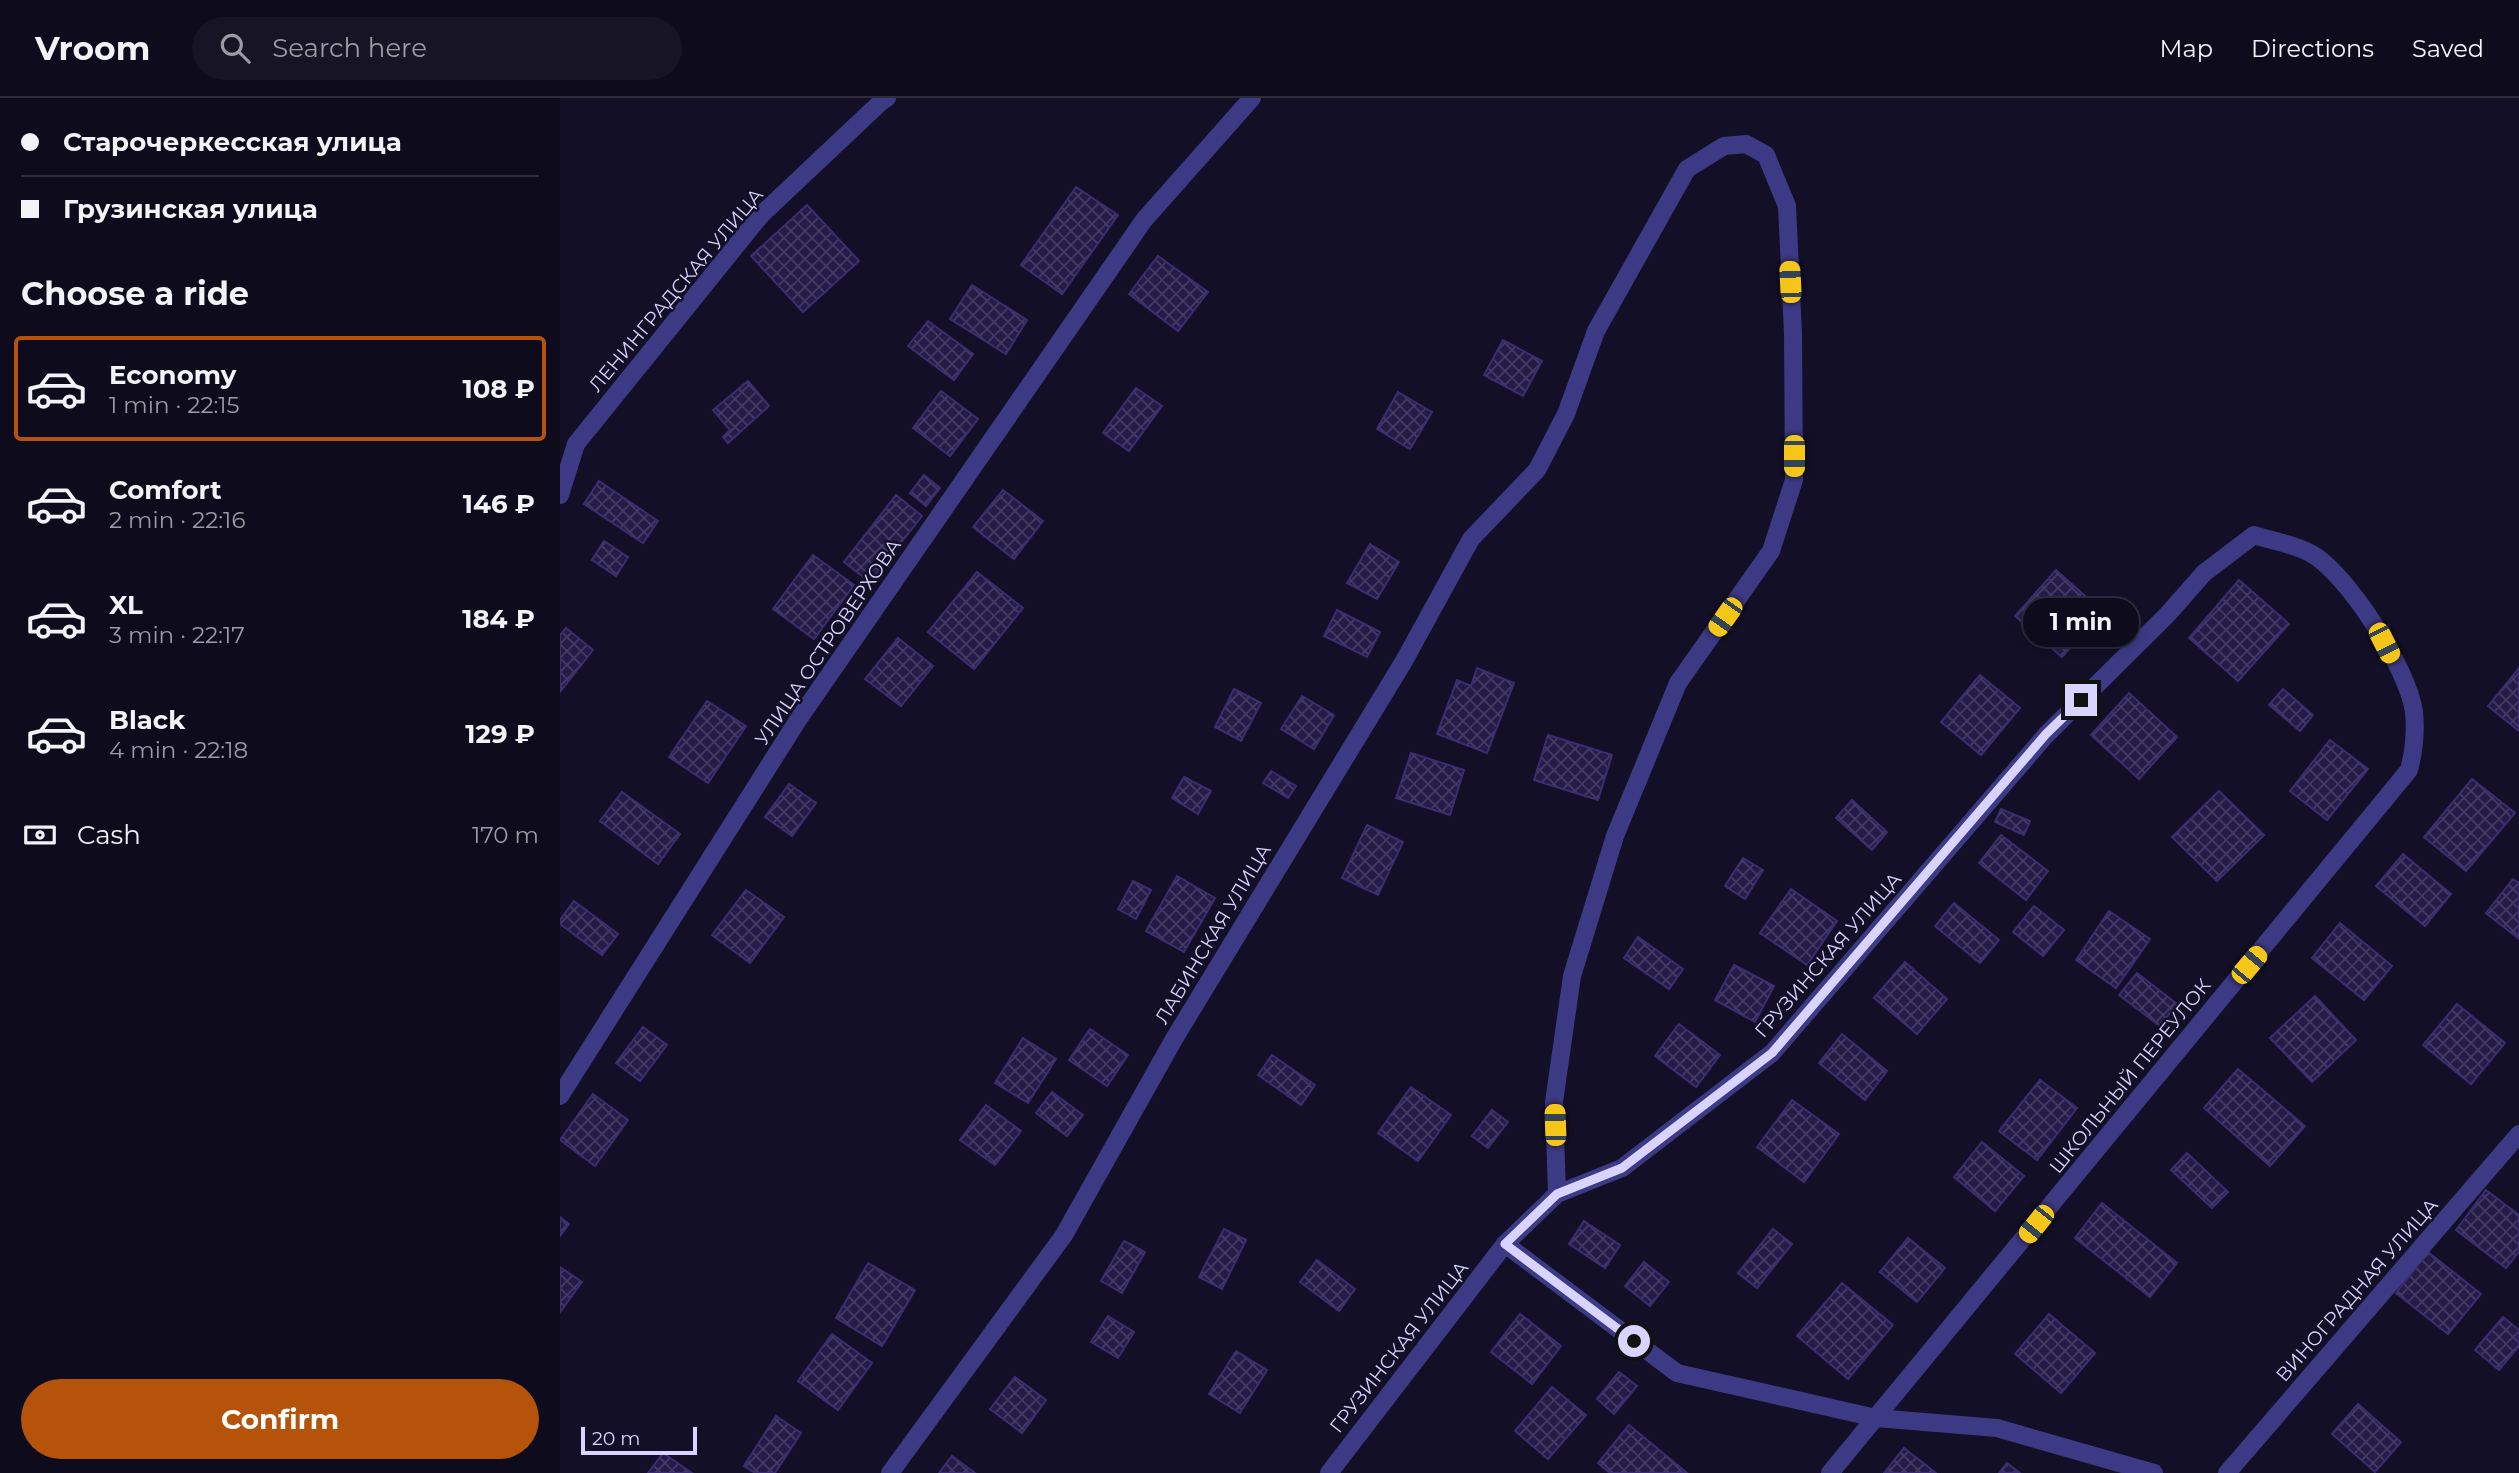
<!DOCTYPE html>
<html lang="en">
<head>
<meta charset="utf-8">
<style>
	:root { --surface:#0e0b1c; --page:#171425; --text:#f1f3f6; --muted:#9b9ba3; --line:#2e2b3b; --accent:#b45309 }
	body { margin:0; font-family:Montserrat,sans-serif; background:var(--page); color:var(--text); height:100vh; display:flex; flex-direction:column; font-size:26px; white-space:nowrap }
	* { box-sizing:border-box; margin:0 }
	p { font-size:23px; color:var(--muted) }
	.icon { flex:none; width:38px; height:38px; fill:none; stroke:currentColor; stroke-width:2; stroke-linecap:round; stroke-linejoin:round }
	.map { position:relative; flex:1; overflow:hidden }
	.panel { display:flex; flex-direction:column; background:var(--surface); width:560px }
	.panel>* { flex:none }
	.top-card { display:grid; align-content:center; height:154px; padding:0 21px; background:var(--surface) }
	.scale { position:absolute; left:21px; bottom:18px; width:116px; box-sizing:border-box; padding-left:7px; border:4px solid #d9d4ff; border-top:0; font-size:19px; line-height:24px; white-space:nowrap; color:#d9d4ff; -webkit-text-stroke:5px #130f26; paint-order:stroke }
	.end { position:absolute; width:32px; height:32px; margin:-16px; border:9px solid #d9d4ff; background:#111; box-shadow:0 0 0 4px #111 }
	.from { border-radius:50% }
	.bubble { position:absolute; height:49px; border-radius:24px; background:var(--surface); box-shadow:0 4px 10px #0003,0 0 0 2px var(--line); font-size:23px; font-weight:700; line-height:49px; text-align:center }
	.car { position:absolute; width:21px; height:42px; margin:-21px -10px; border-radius:9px; box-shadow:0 0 5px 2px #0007; background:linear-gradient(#f5c518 24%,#345 0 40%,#f5c518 0 76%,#345 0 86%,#f5c518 0) }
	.top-card b { display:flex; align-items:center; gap:24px; height:66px; font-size:26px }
	.top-card b+b { border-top:2px solid var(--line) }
	.top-card i { width:18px; height:18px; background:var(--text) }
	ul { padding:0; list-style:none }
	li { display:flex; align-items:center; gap:21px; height:105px; margin:0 14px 10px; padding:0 7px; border:4px solid transparent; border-radius:7px }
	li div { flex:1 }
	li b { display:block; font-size:26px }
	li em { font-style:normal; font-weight:700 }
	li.current { border-color:var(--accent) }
	li>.icon { width:63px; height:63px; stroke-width:1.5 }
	h2 { padding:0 21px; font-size:32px; line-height:84px }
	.pay { display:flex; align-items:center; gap:18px; height:77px; padding:0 21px; font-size:26px }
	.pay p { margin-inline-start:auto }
	.button { display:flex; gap:14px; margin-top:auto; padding:14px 21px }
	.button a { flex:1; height:80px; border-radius:42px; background:var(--accent); color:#fff; font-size:28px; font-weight:700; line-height:80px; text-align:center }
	header { display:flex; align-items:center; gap:42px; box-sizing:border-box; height:98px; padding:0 35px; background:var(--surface); border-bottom:2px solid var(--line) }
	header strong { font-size:33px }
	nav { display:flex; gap:38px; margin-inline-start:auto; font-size:24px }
	.search { width:490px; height:63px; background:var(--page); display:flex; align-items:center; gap:18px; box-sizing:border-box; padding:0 24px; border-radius:38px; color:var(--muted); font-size:26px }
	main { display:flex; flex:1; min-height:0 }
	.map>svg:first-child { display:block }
	.building { fill:url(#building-cross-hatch); stroke:#3b2d73; stroke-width:2 }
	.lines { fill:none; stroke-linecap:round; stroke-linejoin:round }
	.minor { stroke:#3d3a85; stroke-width:18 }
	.route { stroke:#d9d4ff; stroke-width:9 }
	.labels { text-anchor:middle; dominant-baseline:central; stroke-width:5; stroke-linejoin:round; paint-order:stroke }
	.street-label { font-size:19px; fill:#d9d4ff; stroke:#130f26 }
</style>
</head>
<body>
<header>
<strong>Vroom</strong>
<div class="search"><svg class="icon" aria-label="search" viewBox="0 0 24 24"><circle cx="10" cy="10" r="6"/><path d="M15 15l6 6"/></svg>Search here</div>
<nav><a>Map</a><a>Directions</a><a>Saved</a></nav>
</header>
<main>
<section class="panel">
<div class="top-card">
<b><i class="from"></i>Старочеркесская улица</b>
<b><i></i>Грузинская улица</b>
</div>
<h2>Choose a ride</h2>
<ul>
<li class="current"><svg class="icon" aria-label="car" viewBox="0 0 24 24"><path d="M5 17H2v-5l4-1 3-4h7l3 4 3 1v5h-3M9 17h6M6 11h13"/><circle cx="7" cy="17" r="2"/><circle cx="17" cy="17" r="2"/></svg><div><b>Economy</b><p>1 min · 22:15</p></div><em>108 ₽</em></li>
<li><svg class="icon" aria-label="car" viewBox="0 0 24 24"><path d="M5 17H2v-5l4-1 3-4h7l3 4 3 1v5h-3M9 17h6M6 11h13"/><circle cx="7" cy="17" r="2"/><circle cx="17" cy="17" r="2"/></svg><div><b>Comfort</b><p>2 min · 22:16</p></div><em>146 ₽</em></li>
<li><svg class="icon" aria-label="car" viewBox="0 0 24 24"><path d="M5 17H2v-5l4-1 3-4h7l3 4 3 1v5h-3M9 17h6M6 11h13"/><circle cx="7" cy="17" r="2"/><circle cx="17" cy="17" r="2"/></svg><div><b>XL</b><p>3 min · 22:17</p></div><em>184 ₽</em></li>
<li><svg class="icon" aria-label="car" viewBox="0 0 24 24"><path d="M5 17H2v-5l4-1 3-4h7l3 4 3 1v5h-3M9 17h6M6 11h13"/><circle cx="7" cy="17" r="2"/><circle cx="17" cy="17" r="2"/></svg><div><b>Black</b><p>4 min · 22:18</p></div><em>129 ₽</em></li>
</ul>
<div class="pay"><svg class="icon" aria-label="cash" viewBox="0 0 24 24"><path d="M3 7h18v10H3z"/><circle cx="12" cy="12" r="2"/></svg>Cash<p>170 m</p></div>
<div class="button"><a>Confirm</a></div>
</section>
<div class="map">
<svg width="1959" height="1375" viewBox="0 0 1959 1375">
	<defs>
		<pattern id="building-cross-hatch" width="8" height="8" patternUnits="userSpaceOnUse" patternTransform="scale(1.75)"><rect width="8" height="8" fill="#241b47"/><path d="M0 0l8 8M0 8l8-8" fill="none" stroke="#433b63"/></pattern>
	</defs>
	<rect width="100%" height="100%" fill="#130f26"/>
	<path class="building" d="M516,89L558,117L502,196L461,167Z
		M247,107L299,163L243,214L191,158Z
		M598,158L648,194L618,233L569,196Z
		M412,187L467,222L446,256L390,221Z
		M368,223L413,256L394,282L348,248Z
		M943,242L982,263L963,298L924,277Z
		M188,283L209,308L168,345L163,339L170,332L153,312Z
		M576,290L602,308L569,353L543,335Z
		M381,293L418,321L390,358L353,330Z
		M838,294L872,314L850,351L817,331Z
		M364,377L380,390L366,408L350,395Z
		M39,383L98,423L83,445L24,406Z
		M443,392L483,423L454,461L413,429Z
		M336,397L362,418L310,484L284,464Z
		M44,443L68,459L56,478L32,462Z
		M810,446L839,464L817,501L787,485Z
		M253,457L294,487L254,541L213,511Z
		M1496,472L1542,513L1502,559L1455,518Z
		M417,474L463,510L414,571L368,534Z
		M1679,482L1729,526L1678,583L1629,540Z
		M777,512L820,534L807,559L764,538Z
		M6,530L33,552L0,594V537Z
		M338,540L373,568L341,608L305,581Z
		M917,570L954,585L927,655L877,636L897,582L911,588Z
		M1959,570V633L1928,608Z
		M1420,577L1460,610L1421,657L1381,624Z
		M674,591L701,605L681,643L655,629Z
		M1723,591L1753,617L1740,633L1709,607Z
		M1569,595L1617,639L1579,681L1531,637Z
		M742,598L774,617L754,651L721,631Z
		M147,603L186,628L148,685L109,659Z
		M988,637L1052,657L1038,702L974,682Z
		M1770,642L1808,671L1767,722L1730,693Z
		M851,655L904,672L890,717L836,700Z
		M711,673L736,688L728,700L703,685Z
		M624,679L651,693L638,716L612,700Z
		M1912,681L1955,715L1906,773L1864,739Z
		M229,686L256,705L232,738L205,719Z
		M1659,693L1704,737L1657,783L1612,739Z
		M62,694L120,736L98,766L40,723Z
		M1292,702L1327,734L1312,752L1276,720Z
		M1441,711L1470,723L1464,737L1435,724Z
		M807,727L843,744L818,797L782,780Z
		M1441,737L1488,773L1466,802L1419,765Z
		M1843,756L1891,796L1865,828L1816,788Z
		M1183,760L1203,772L1185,801L1165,788Z
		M617,778L655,800L624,854L586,833Z
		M1953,781L1959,785V841L1926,815Z
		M573,783L591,792L576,821L558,811Z
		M1231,791L1277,823L1247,867L1200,835Z
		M186,792L224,819L190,865L152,837Z
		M14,803L58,836L42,857L0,826V822Z
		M1394,805L1439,842L1420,865L1375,828Z
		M1474,808L1504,832L1483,858L1453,834Z
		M1549,813L1590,841L1556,890L1516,862Z
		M1780,825L1832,868L1804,902L1752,860Z
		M1078,839L1123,871L1109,891L1064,860Z
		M1345,864L1387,901L1357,936L1314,900Z
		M1174,867L1214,888L1195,924L1155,902Z
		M1577,875L1617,906L1600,928L1559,897Z
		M1755,898L1796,942L1752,984L1710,940Z
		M1897,906L1945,945L1911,986L1863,947Z
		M1119,926L1160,957L1136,989L1095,958Z
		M83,929L107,947L80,983L56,965Z
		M530,931L568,957L547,988L509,962Z
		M1282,936L1327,973L1305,1002L1259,965Z
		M463,940L496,961L468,1005L435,985Z
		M712,957L755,987L741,1007L698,977Z
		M1678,971L1745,1028L1710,1068L1644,1010Z
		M1480,982L1517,1010L1477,1062L1439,1033Z
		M851,989L891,1017L858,1063L818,1035Z
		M492,994L523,1017L507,1038L476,1015Z
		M33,996L68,1022L35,1068L0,1042Z
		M1232,1002L1279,1036L1244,1084L1197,1049Z
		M426,1007L461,1033L435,1067L400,1042Z
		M932,1012L948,1024L928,1050L912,1038Z
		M1422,1044L1464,1078L1435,1113L1394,1079Z
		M1627,1055L1668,1094L1652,1110L1611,1072Z
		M1926,1092L1959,1117V1154L1946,1170L1896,1132Z
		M1542,1105L1617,1165L1590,1199L1515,1140Z
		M0,1119L9,1126L0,1138Z
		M1024,1123L1060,1147L1045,1170L1009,1146Z
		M664,1131L686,1142L662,1191L639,1179Z
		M1213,1131L1232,1146L1197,1190L1178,1175Z
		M1348,1140L1385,1170L1357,1204L1320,1174Z
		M564,1143L585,1154L562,1195L541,1183Z
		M1868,1154L1921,1196L1888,1236L1836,1195Z
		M757,1162L795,1191L779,1213L740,1184Z
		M1084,1164L1109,1184L1090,1208L1065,1188Z
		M308,1165L355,1192L322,1248L276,1220Z
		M0,1169L22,1184L0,1214Z
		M1282,1185L1333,1227L1288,1281L1237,1238Z
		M960,1216L1001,1248L972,1286L931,1254Z
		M1489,1216L1535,1255L1501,1295L1455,1256Z
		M548,1218L574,1234L558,1260L531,1244Z
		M1943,1219L1959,1232V1248L1939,1272L1915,1252Z
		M272,1236L312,1265L278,1312L238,1283Z
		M676,1253L707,1272L680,1315L649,1296Z
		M1059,1274L1077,1288L1054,1316L1037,1301Z
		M455,1279L486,1302L462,1335L430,1311Z
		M992,1289L1026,1317L988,1361L955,1333Z
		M1798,1306L1841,1344L1815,1374L1772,1336Z
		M216,1318L241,1335L215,1375H195L184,1368Z
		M1069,1327L1127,1375H1050L1038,1365Z
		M1344,1350L1376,1375H1324Z
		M103,1355L132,1375H88Z
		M392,1358L415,1375H379Z
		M1447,1365L1460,1375H1439Z"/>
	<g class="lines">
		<path class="minor" d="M0,397L16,346L201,117L322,3L327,0
			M0,998L238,622L584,122L692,0
			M945,1146L1117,1275L1316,1320L1437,1330L1594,1375
			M330,1375L504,1137L614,941L844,563L911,441L977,372L1006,316L1036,233L1127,71L1164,48L1186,46L1206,57L1227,108L1233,235L1234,382L1211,453L1118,585L1055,738L1012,878L994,1004L997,1096
			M769,1375L945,1146L997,1096L1062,1070L1212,955L1486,637L1607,517L1644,475L1694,437C1712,443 1734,446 1750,455C1787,474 1849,573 1854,614C1856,634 1854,653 1849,672L1270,1375
			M1667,1375L1959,1036"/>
	</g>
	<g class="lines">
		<path class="route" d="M1074,1243L945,1146L997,1096L1062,1070L1212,955L1486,636L1521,602"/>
	</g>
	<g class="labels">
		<g class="street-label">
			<text transform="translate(116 192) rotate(-50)">ЛЕНИНГРАДСКАЯ УЛИЦА</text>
			<text transform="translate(268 544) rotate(-56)">УЛИЦА ОСТРОВЕРХОВА</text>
			<text transform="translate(653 836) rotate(-59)">ЛАБИНСКАЯ УЛИЦА</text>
			<text transform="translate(1268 857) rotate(-49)">ГРУЗИНСКАЯ УЛИЦА</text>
			<text transform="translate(1570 978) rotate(-51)">ШКОЛЬНЫЙ ПЕРЕУЛОК</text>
			<text transform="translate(1797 1192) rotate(-49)">ВИНОГРАДНАЯ УЛИЦА</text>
			<text transform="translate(839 1249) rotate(-52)">ГРУЗИНСКАЯ УЛИЦА</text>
		</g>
	</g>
</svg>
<div class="scale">20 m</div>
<i class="end from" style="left:1074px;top:1243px"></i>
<i class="end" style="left:1521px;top:602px"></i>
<div class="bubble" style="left:1463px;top:500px;width:116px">1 min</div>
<i class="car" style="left:1230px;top:184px;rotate:357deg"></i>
<i class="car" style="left:1234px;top:358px;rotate:180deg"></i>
<i class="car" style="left:1165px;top:519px;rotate:215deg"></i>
<i class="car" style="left:1824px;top:545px;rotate:153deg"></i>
<i class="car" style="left:1689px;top:867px;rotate:40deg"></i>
<i class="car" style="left:995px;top:1027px;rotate:358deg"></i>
<i class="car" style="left:1476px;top:1126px;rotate:219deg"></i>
</div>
</main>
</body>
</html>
